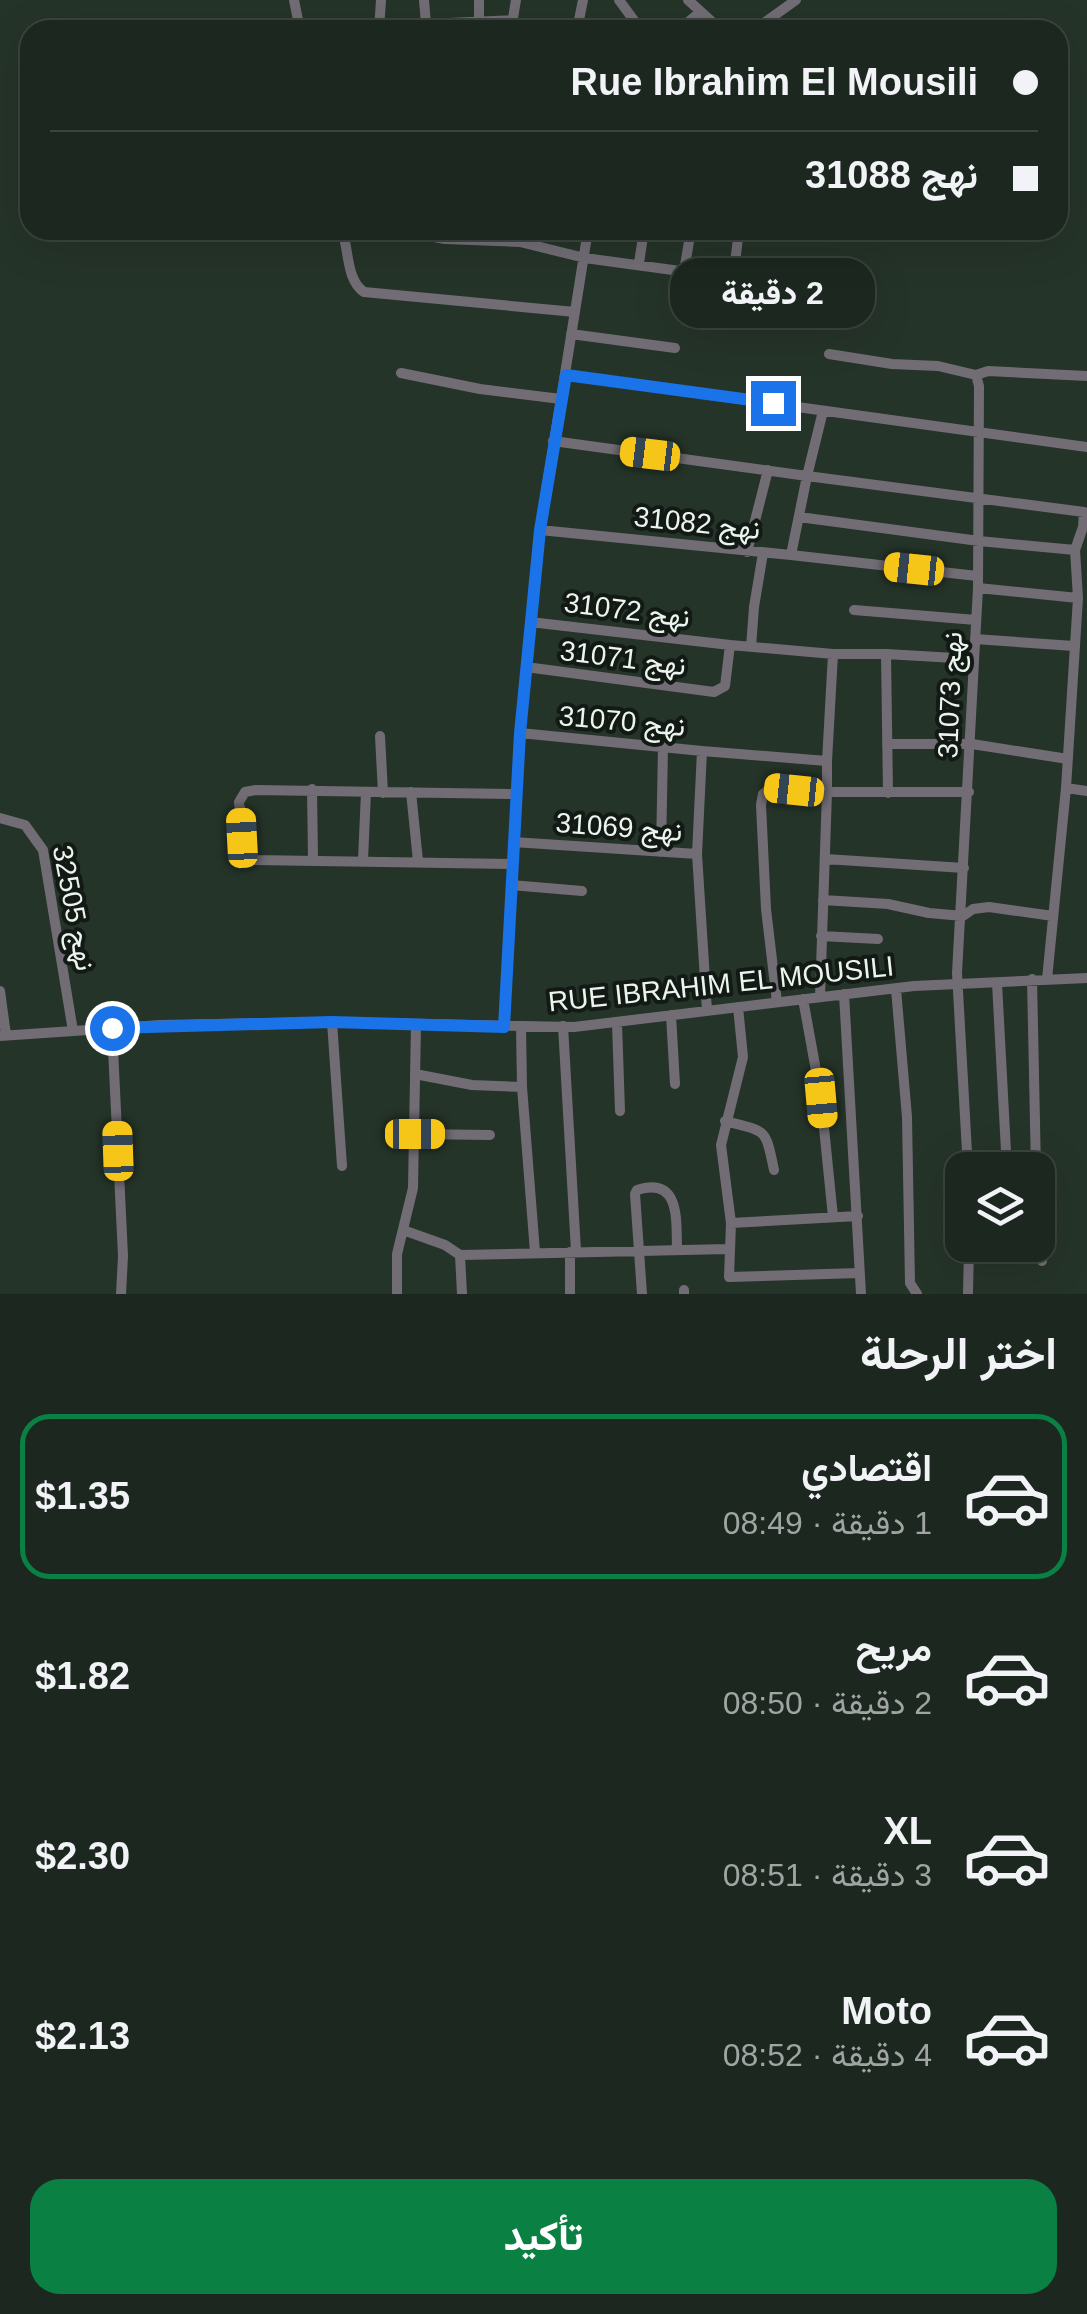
<!DOCTYPE html>
<html lang="ar">
<head>
<meta charset="utf-8">
<style>
	:root { --surface:#1c271f; --page:#252f28; --text:#f1f3f6; --muted:#a0a5a4; --line:#3a443d; --accent:#0b8043 }
	body { margin:0; font-family:Helvetica,Vazirmatn,sans-serif; background:var(--page); color:var(--text); direction:rtl; height:100vh; display:flex; flex-direction:column; font-size:38px; white-space:nowrap }
	* { box-sizing:border-box; margin:0 }
	p { font-size:32px; color:var(--muted) }
	.icon { flex:none; width:55px; height:55px; fill:none; stroke:currentColor; stroke-width:2; stroke-linecap:round; stroke-linejoin:round }
	.map { position:relative; height:1294px; overflow:hidden; direction:ltr }
	.details { display:flex; flex-direction:column; background:var(--surface); flex:1 }
	.details>* { flex:none }
	.hud { position:absolute; left:20px; top:20px; width:1048px; height:220px; border-radius:30px; box-shadow:0 10px 40px #0002,0 0 0 2px var(--line); direction:rtl; display:grid; align-content:center; height:220px; padding:0 30px; background:var(--surface) }
	.tools { position:absolute; left:945px; top:1152px; display:grid; gap:20px }
	.tools a { display:grid; place-items:center; width:110px; height:110px; border-radius:20px; background:var(--surface); box-shadow:0 10px 40px #0002,0 0 0 2px var(--line); font-size:50px }
	.end { position:absolute; width:45px; height:45px; margin:-22px; border:12px solid #1a73e8; background:#fff; box-shadow:0 0 0 5px #fff }
	.from { border-radius:50% }
	.bubble { position:absolute; height:70px; border-radius:30px; background:var(--surface); box-shadow:0 10px 40px #0002,0 0 0 2px var(--line); font-size:32px; font-weight:800; line-height:70px; text-align:center; direction:rtl }
	.car { position:absolute; width:30px; height:60px; margin:-30px -15px; border-radius:12px; box-shadow:0 0 8px 2px #0007; background:linear-gradient(#f5c518 24%,#345 0 40%,#f5c518 0 76%,#345 0 86%,#f5c518 0) }
	.hud b { display:flex; align-items:center; gap:35px; height:95px; font-size:38px }
	.hud b+b { border-top:2px solid var(--line) }
	.hud i { width:25px; height:25px; background:var(--text) }
	ul { padding:0; list-style:none }
	li { display:flex; align-items:center; gap:30px; height:165px; margin:0 20px 15px; padding:0 10px; border:5px solid transparent; border-radius:30px }
	li div { flex:1 }
	li b { display:block; font-size:38px }
	li em { font-style:normal; font-weight:800 }
	li.current { border-color:var(--accent) }
	li>.icon { width:90px; height:90px; stroke-width:1.5 }
	h2 { padding:0 30px; font-size:45px; line-height:120px }
	.action { display:flex; gap:20px; margin-top:auto; padding:20px 30px }
	.action a { flex:1; height:115px; border-radius:30px; background:var(--accent); color:#fff; font-size:40px; font-weight:800; line-height:115px; text-align:center }
	.map>svg:first-child { display:block }
	.lines { fill:none; stroke-linecap:round; stroke-linejoin:round }
	.minor { stroke:#726d75; stroke-width:10 }
	.route { stroke:#1a73e8; stroke-width:12 }
	.labels { text-anchor:middle; dominant-baseline:central; stroke-width:8; stroke-linejoin:round; paint-order:stroke }
	.street-label { font-size:28px; fill:#ebf5ee; stroke:#131a15 }
</style>
</head>
<body>
<div class="map">
<svg width="1087" height="1294" viewBox="0 0 1087 1294">
	<rect width="100%" height="100%" fill="#253429"/>
	<g class="lines">
		<path class="minor" d="M294,0L300,30
			M424,0L426,24
			M619,0L641,30
			M688,0L721,30
			M479,20V0
			M379,30L381,0
			M426,30V24L513,20
			M511,30L516,0
			M577,30L583,0
			M679,30L700,12
			M754,30L796,0
			M342,230C349,249 346,280 364,292L575,312
			M397,230L445,239L520,242L585,258L724,277L734,271L739,230
			M639,263L644,230
			M684,271L691,230
			M571,334L675,348
			M829,354L892,364L938,366L976,375L979,386L978,588L957,973L968,1170
			M401,373L480,389L561,399
			M566,375L1087,447
			M976,375L988,371L1087,376
			M823,411L807,476L1084,512L1083,527L1075,550
			M799,517L979,541L1075,550L1078,598
			M540,530L791,555L807,476L553,441
			M747,552L768,470
			M791,555L977,576
			M978,588L1078,598L1066,788L1047,979
			M854,610L976,620
			M530,622L730,645
			M975,639L1074,646
			M751,647L754,607L763,553
			M833,654H886
			M526,667L714,692L725,686L730,645L833,654L827,761
			M520,733L702,751L697,854L707,1011
			M380,736L383,793
			M887,744H972L1068,759
			M702,751L827,761V792H969
			M1066,788L1087,791
			M312,789L313,859
			M411,792L418,861
			M888,793L886,654L972,659
			M0,818L25,825L43,850L73,1031
			M513,842L697,854
			M661,852L663,747
			M826,859L964,868
			M363,860L366,792
			M513,864L254,860L245,853L239,802L245,792L256,790L515,794
			M511,885L582,891
			M823,900L888,904L929,913L963,916L973,909L989,907L1053,916
			M821,936L878,939
			M1032,979L1036,1170
			M997,983L1007,1170
			M896,989L907,1117L910,1283L917,1294
			M0,991L6,1035
			M844,994L861,1294
			M803,999L821,1098L833,1217
			M777,1002L766,909L761,805L763,794L769,789L827,792L820,997
			M738,1007L743,1057L721,1145L731,1223L729,1277L859,1273
			M671,1015L675,1084
			M332,1022L342,1166
			M617,1023L620,1111
			M563,1026L576,1251
			M504,1027L520,733L540,530L588,230
			M521,1027L522,1087L535,1252
			M112,1028L123,1256L121,1294
			M0,1036L161,1025L332,1022L574,1027L914,986L1087,978
			M415,1074L472,1085L522,1087
			M725,1121C767,1132 765,1127 774,1170
			M415,1134L490,1135
			M1038,1208L1042,1261
			M731,1223L858,1216
			M403,1230L445,1245L460,1255L728,1249
			M570,1252V1294
			M460,1255L462,1294
			M684,1290V1294
			M397,1294V1254L413,1188L416,1024
			M642,1294L635,1194L637,1190C681,1176 676,1221 677,1249
			M968,1294L969,1245"/>
	</g>
	<g class="lines">
		<path class="route" d="M112,1028L332,1022L504,1027L520,733L540,530L566,375L773,403"/>
	</g>
	<g class="labels">
		<g class="street-label">
			<text transform="translate(697 523) rotate(6)">نهج 31082</text>
			<text transform="translate(627 610) rotate(7)">نهج 31072</text>
			<text transform="translate(623 658) rotate(7)">نهج 31071</text>
			<text transform="translate(950 695) rotate(-88)">نهج 31073</text>
			<text transform="translate(622 721) rotate(5)">نهج 31070</text>
			<text transform="translate(619 827) rotate(4)">نهج 31069</text>
			<text transform="translate(74 908) rotate(79)">نهج 32505</text>
			<text transform="translate(721 984) rotate(-6)">RUE IBRAHIM EL MOUSILI</text>
		</g>
	</g>
</svg>
<div class="tools">
<a><svg class="icon" aria-label="layers" viewBox="0 0 24 24"><path d="M12 4l9 5-9 5-9-5zM3 14l9 5 9-5"/></svg></a>
</div>
<i class="end from" style="left:112px;top:1028px"></i>
<i class="end" style="left:773px;top:403px"></i>
<div class="bubble" style="left:670px;top:258px;width:205px">2 دقيقة</div>
<i class="car" style="left:650px;top:454px;rotate:277deg"></i>
<i class="car" style="left:914px;top:569px;rotate:276deg"></i>
<i class="car" style="left:794px;top:790px;rotate:276deg"></i>
<i class="car" style="left:242px;top:838px;rotate:357deg"></i>
<i class="car" style="left:821px;top:1098px;rotate:175deg"></i>
<i class="car" style="left:415px;top:1134px;rotate:90deg"></i>
<i class="car" style="left:118px;top:1151px;rotate:358deg"></i>
<div class="hud">
<b><i class="from"></i>Rue Ibrahim El Mousili</b>
<b><i></i>نهج 31088</b>
</div>
</div>
<section class="details">
<h2>اختر الرحلة</h2>
<ul>
<li class="current"><svg class="icon" aria-label="car" viewBox="0 0 24 24"><path d="M5 17H2v-5l4-1 3-4h7l3 4 3 1v5h-3M9 17h6M6 11h13"/><circle cx="7" cy="17" r="2"/><circle cx="17" cy="17" r="2"/></svg><div><b>اقتصادي</b><p>1 دقيقة · 08:49</p></div><em>$1.35</em></li>
<li><svg class="icon" aria-label="car" viewBox="0 0 24 24"><path d="M5 17H2v-5l4-1 3-4h7l3 4 3 1v5h-3M9 17h6M6 11h13"/><circle cx="7" cy="17" r="2"/><circle cx="17" cy="17" r="2"/></svg><div><b>مريح</b><p>2 دقيقة · 08:50</p></div><em>$1.82</em></li>
<li><svg class="icon" aria-label="car" viewBox="0 0 24 24"><path d="M5 17H2v-5l4-1 3-4h7l3 4 3 1v5h-3M9 17h6M6 11h13"/><circle cx="7" cy="17" r="2"/><circle cx="17" cy="17" r="2"/></svg><div><b>XL</b><p>3 دقيقة · 08:51</p></div><em>$2.30</em></li>
<li><svg class="icon" aria-label="car" viewBox="0 0 24 24"><path d="M5 17H2v-5l4-1 3-4h7l3 4 3 1v5h-3M9 17h6M6 11h13"/><circle cx="7" cy="17" r="2"/><circle cx="17" cy="17" r="2"/></svg><div><b>Moto</b><p>4 دقيقة · 08:52</p></div><em>$2.13</em></li>
</ul>
<div class="action"><a>تأكيد</a></div>
</section>
</body>
</html>
